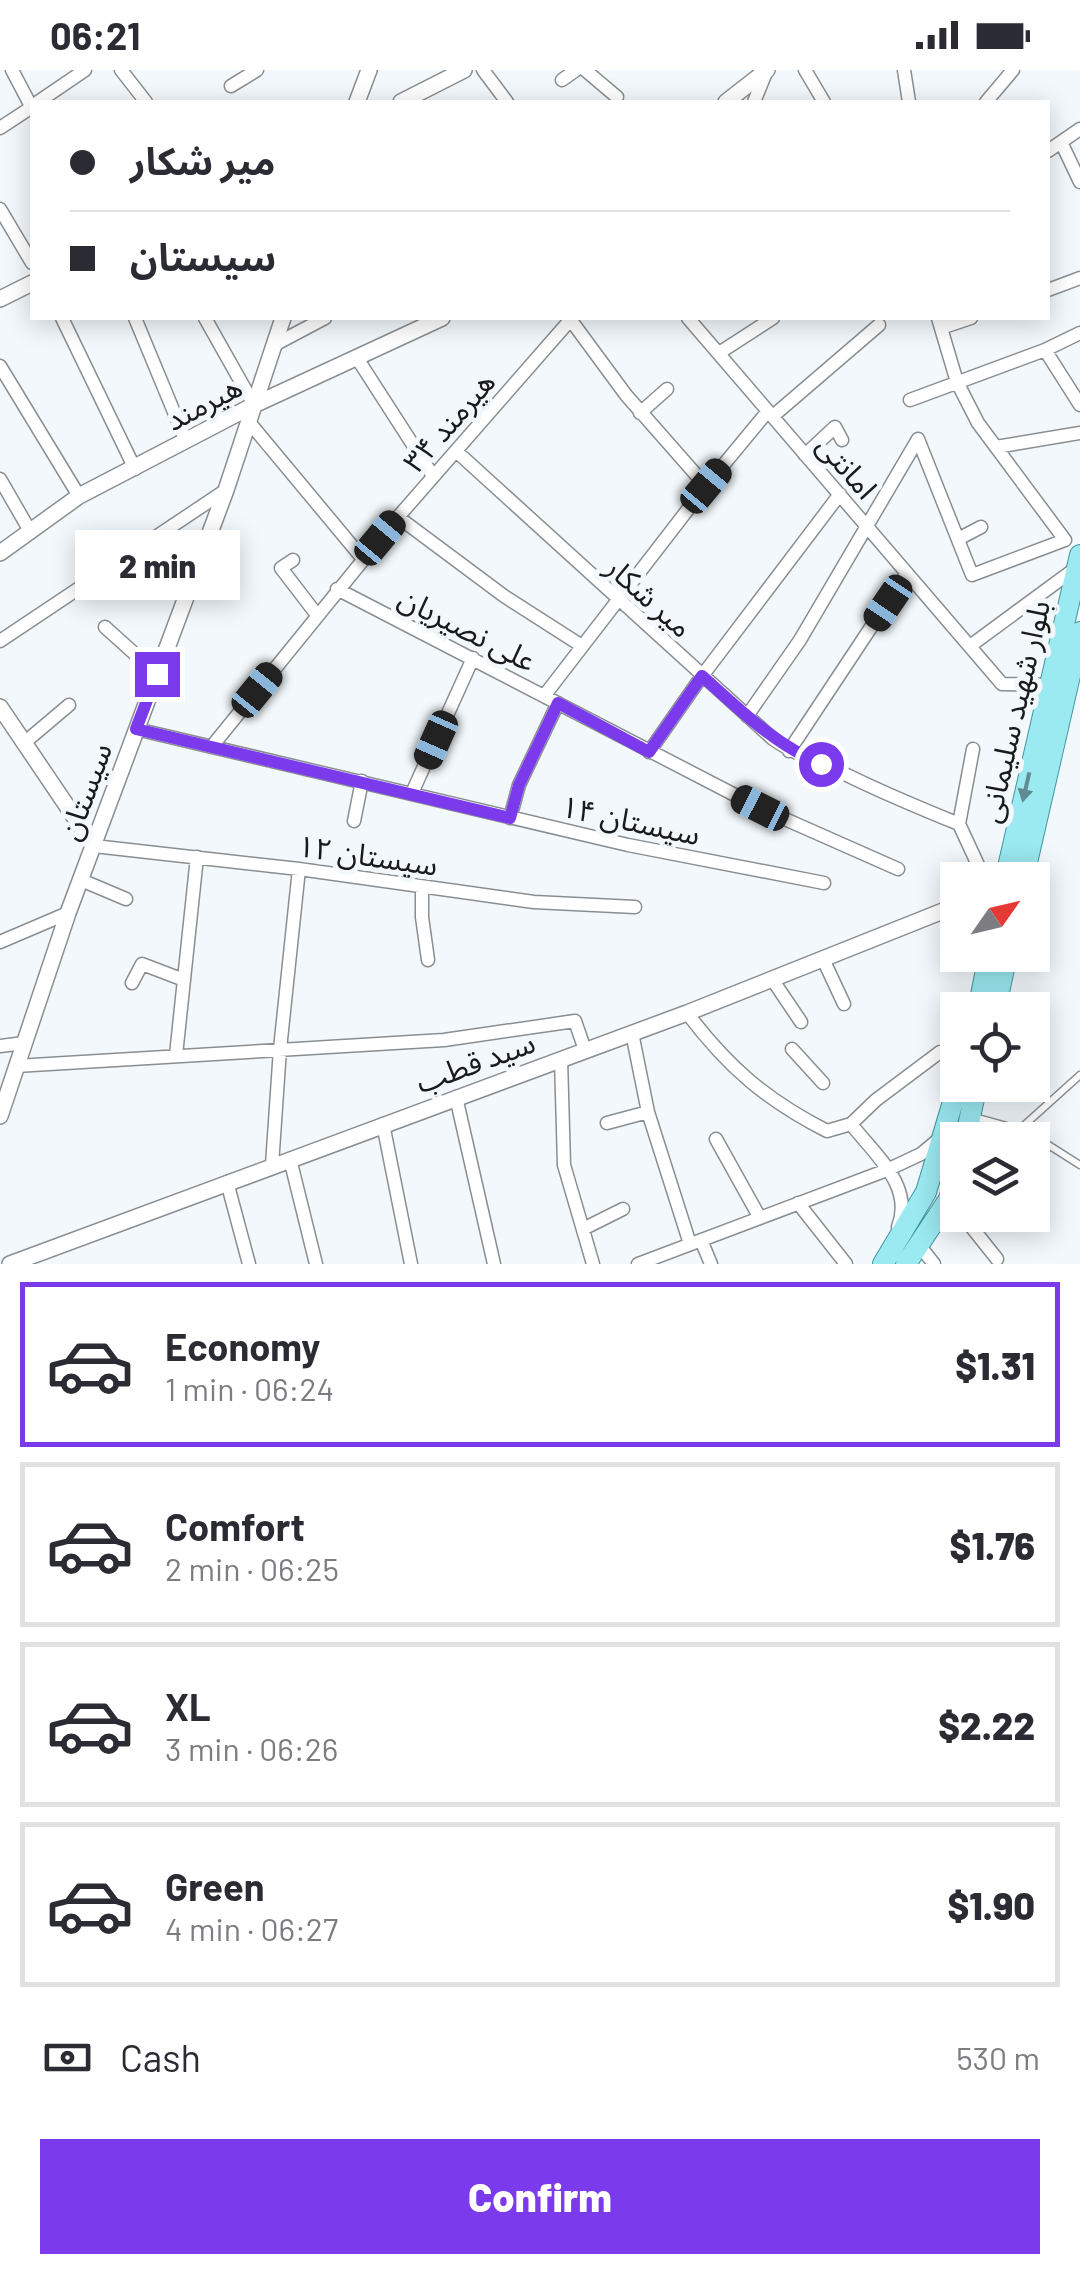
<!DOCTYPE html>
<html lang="en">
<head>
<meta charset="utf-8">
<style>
	:root { --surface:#fff; --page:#f7f7f7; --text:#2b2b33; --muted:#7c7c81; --line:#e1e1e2; --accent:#7c3aed }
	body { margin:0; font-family:Barlow,"Noto Sans Arabic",sans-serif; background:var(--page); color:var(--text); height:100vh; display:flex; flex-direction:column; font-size:38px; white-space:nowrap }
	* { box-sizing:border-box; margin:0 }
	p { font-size:32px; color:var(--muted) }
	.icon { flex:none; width:55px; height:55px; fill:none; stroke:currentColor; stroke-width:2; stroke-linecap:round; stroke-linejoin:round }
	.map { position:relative; height:1194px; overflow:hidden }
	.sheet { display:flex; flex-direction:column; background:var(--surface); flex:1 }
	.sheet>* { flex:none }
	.banner { position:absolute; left:30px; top:30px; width:1020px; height:220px; border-radius:0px; box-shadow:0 5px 25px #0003; display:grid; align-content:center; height:220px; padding:0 40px; background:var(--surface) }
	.needle { width:65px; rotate:56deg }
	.tools { position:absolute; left:940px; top:792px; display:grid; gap:20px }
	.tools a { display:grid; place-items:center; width:110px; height:110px; border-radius:0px; background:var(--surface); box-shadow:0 5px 25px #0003; font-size:50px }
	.end { position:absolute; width:45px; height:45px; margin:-22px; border:12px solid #7c3aed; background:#fff; box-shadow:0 0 0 5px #fff }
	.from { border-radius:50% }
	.bubble { position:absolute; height:70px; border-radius:0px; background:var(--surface); box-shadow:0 5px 25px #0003; font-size:32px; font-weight:800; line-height:70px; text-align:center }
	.car { position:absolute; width:30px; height:60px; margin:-30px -15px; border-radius:12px; box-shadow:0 0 8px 2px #0007; background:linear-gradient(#222 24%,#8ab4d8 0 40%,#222 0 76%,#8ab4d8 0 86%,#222 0) }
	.banner b { display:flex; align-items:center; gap:35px; height:95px; font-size:38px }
	.banner b+b { border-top:2px solid var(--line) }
	.banner i { width:25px; height:25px; background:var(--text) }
	ul { padding:18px 0 0; list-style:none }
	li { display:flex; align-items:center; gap:30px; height:165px; margin:0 20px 15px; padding:0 20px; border:5px solid var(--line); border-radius:0px }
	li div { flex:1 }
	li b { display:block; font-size:38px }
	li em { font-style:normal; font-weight:800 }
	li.selected { border-color:var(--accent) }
	li>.icon { width:90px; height:90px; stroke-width:1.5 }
	.pay { display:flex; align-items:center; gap:25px; height:110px; padding:0 40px; font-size:38px }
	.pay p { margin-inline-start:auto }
	.button { display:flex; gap:20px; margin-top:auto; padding:20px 40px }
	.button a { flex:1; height:115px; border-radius:0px; background:var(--accent); color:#fff; font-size:40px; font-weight:800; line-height:115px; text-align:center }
	.status { display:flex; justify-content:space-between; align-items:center; height:70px; padding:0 50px; background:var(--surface); direction:ltr }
	.status svg { height:28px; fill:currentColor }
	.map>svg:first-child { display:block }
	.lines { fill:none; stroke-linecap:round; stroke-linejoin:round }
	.service-casing { stroke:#898e92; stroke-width:9 }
	.minor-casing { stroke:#898e92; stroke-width:15 }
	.tertiary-casing { stroke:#898e92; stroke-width:18 }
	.primary-casing { stroke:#4297a0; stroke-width:22 }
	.service { stroke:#fff; stroke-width:6 }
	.minor { stroke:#fff; stroke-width:12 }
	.tertiary { stroke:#fff; stroke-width:15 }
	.primary { stroke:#9be9f1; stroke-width:20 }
	.oneway { fill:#608c91 }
	.route { stroke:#7c3aed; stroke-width:12 }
	.labels { text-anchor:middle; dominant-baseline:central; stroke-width:10; stroke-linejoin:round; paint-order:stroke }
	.street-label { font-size:30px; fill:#181a1b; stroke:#f2f8fc }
</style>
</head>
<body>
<div class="status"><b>06:21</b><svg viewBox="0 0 49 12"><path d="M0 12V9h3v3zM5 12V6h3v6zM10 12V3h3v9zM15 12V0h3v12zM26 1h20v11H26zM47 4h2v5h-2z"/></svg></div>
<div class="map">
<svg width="1080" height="1194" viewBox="0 0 1080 1194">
	<rect width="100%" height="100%" fill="#f2f8fc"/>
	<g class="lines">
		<g class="service-casing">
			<path id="service" d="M974,1047L1028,1062L1080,1095
				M1020,1059L1080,1005"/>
		</g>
		<g class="minor-casing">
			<path id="minor" d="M12,0L32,38
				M121,0L146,32
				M483,0L507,32
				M585,0L617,27
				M805,0L824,32
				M904,0L909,32
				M562,10L576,0
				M231,16L257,0
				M38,32L85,0
				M754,32L767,0
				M986,32L1013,0
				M0,58L32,37
				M1061,72L1080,112
				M1048,81L1080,59
				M0,139L32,193
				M1048,220L1080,208
				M62,248L135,399
				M135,248L186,371
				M205,248L254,335
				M688,248L1002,614L1050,615
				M570,249L626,325L706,416
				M941,258L971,248
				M274,275L325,248
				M1045,280L1080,335
				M719,283L773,248
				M357,288L433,406
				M0,296L79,426
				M910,330L1045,280L1080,263
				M640,343L667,319
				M773,346L879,255
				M249,352L363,489
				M996,377L1080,363
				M456,381L773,669C797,686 824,694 851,707C886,724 922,739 959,754L985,810
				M805,385L835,357L842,370
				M0,409L30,461
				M398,447L504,526L582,576
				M958,469L981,457
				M293,490L281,498L317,545
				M337,519L760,738L898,799
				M105,557L157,604
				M0,571L226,420
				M970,576L1076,498
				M544,626L706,416L768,341
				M747,646L800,570L918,369L972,505L1065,470L978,353L957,312L938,248
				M136,659L628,775L824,813
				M24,673L69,635
				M213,675L398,447L572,248
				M789,681L907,503
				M649,682L702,606L840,424
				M412,723L473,588
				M510,748L519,715L558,633
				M354,751L362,711
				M959,754L973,679
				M94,776L299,799L534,832L635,837
				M81,810L126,829
				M422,817V847L428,890
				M0,872L68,843
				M823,889L844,934
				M772,909L801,952
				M132,913L142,894L184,910
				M687,943C728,997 766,1030 827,1061L851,1054C876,1086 914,1116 898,1157
				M632,963L648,1042L690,1174
				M0,976L24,973
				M792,979L823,1013
				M176,985L197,787
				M561,989L564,1095L593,1194
				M16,996L444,970L575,951L585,980
				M456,1027L494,1194
				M607,1053L648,1042
				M383,1054L411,1194
				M851,1054L876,1030L940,982
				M716,1069L760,1148
				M290,1089L316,1194
				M272,1095L280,979L299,799
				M227,1112L249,1194
				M798,1133L846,1194
				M962,1145L997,1189
				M583,1159L623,1139
				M701,1170L711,1194
				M919,1175L934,1194
				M638,1194L887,1100L921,1084L939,1069"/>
		</g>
		<g class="tertiary-casing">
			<path id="tertiary" d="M357,32L369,0
				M401,32L464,0
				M726,32L767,0
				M0,229L32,213
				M0,483L79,426L254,335L442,248
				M0,637L94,776
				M0,1046L68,843L226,420L283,248
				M10,1194L687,943L958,835"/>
		</g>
		<g class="primary-casing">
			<path id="primary" d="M1005,810L1080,485
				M1023,810L1080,562
				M978,940L989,885
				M995,940L1007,885
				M965,1070L977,1015
				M883,1194L926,1122L958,1015
				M906,1194L949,1129L958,1100"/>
		</g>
		<use href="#service" class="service"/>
		<use href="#minor" class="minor"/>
		<use href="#tertiary" class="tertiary"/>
		<use href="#primary" class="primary"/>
	</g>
	<defs><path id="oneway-solid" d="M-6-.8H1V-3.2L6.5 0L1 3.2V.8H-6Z" transform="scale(2.5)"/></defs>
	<use class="oneway" href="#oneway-solid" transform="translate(1026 717) rotate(103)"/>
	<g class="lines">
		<path class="route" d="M157,604L136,659L510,748L519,715L558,633L649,682L702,606C740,640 774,674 821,694"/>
	</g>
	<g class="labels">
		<g class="street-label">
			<text transform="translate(203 332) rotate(-28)">هیرمند</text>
			<text transform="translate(448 351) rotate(-49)">هیرمند ۳۴</text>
			<text transform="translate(848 396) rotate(49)">امانتی</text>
			<text transform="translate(650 526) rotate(42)">میر شکار</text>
			<text transform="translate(468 558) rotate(27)">علی نصیریان</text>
			<text transform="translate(1013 641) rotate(-77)">بلوار شهید سلیمانی</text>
			<text transform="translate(84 721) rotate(-70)">سیستان</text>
			<text transform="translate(631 749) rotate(12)">سیستان ۱۴</text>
			<text transform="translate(368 784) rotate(8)">سیستان ۱۲</text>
			<text transform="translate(475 991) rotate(-20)">سید قطب</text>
		</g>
	</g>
</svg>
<div class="tools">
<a><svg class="needle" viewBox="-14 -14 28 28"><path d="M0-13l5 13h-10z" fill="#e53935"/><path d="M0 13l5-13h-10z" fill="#7c7c81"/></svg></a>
<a><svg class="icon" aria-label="locate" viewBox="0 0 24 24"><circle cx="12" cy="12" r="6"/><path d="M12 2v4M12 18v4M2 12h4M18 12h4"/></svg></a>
<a><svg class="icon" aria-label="layers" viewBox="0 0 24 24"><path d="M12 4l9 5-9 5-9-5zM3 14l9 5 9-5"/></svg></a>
</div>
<i class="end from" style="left:821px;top:694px"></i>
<i class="end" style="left:157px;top:604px"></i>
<div class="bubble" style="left:75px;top:460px;width:165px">2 min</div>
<i class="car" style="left:706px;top:416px;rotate:40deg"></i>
<i class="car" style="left:380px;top:468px;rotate:40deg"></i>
<i class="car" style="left:888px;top:533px;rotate:214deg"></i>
<i class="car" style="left:257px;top:620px;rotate:39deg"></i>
<i class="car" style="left:436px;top:670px;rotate:204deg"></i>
<i class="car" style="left:760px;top:738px;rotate:297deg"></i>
<div class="banner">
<b><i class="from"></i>میر شکار</b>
<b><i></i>سیستان</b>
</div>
</div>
<section class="sheet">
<ul>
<li class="selected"><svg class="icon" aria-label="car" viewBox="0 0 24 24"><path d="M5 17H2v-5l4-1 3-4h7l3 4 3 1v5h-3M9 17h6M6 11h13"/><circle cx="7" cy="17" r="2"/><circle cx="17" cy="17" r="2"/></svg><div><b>Economy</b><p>1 min · 06:24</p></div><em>$1.31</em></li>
<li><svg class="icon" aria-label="car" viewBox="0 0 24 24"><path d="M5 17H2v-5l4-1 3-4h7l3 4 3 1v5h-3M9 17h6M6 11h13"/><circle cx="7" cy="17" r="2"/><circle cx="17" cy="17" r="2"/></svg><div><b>Comfort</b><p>2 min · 06:25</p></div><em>$1.76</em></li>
<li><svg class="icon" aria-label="car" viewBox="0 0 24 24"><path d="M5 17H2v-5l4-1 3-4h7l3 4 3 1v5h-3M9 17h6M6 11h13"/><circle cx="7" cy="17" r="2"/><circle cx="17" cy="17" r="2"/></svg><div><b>XL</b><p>3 min · 06:26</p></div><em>$2.22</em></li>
<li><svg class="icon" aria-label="car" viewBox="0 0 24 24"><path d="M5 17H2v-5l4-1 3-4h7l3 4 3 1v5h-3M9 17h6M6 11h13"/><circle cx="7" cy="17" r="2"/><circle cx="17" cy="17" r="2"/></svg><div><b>Green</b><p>4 min · 06:27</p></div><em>$1.90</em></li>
</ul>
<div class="pay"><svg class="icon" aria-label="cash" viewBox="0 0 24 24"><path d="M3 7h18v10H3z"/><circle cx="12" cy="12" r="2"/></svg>Cash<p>530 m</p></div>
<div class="button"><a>Confirm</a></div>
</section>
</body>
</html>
